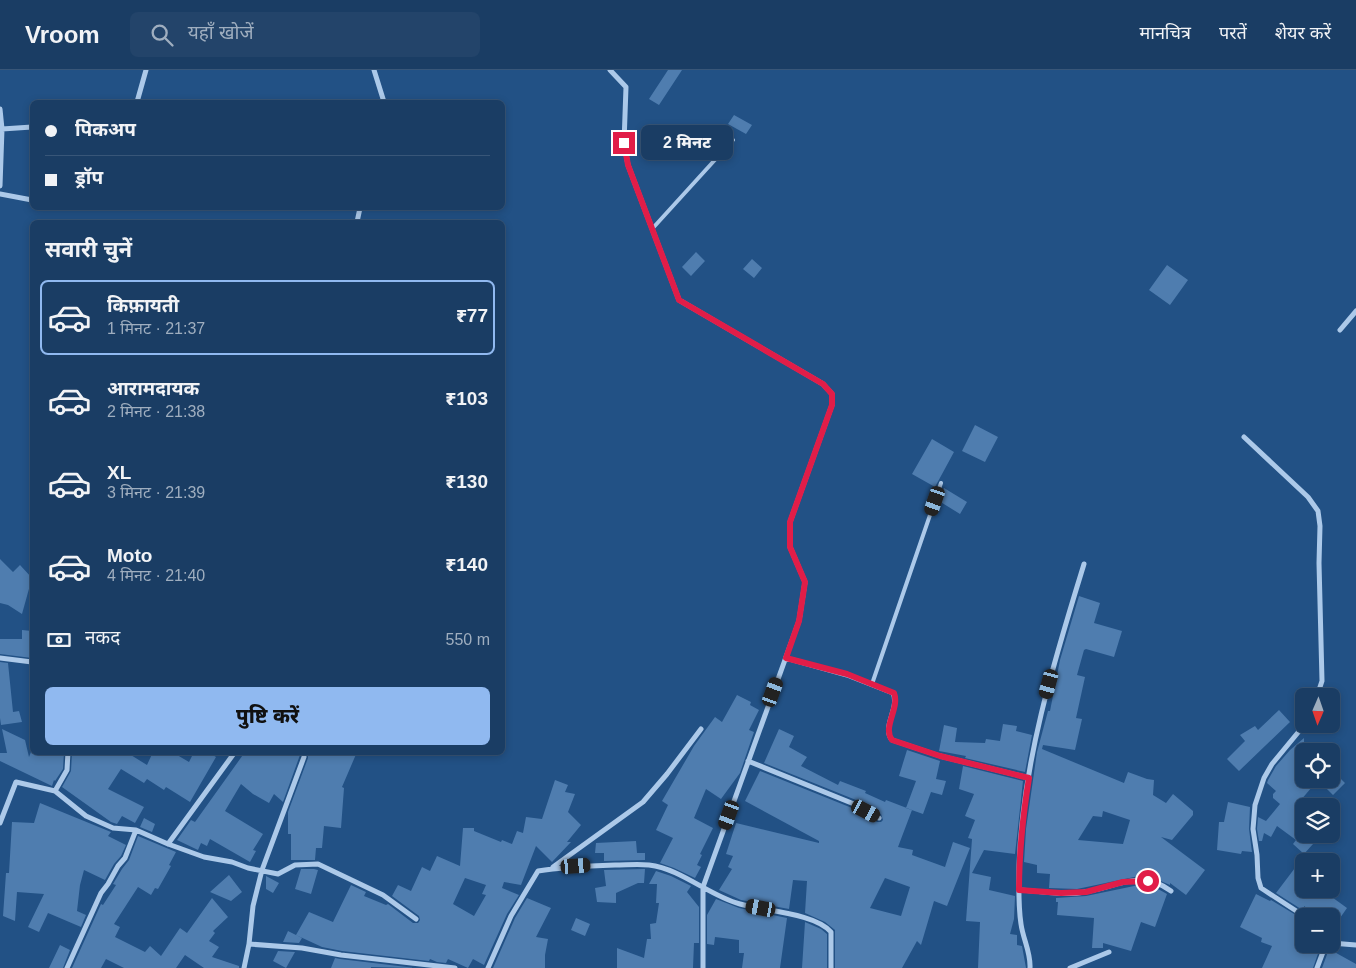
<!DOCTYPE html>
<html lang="hi">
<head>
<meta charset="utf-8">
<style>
	:root { --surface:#1a3d64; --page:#23446a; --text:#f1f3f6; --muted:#9faebf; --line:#385678; --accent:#90b9f0 }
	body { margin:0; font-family:Helvetica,"Noto Sans Devanagari",sans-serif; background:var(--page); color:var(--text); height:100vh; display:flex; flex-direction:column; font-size:19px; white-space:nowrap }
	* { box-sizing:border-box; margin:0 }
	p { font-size:16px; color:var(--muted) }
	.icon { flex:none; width:28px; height:28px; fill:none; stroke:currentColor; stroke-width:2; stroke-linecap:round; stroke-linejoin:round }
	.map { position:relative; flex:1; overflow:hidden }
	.details { position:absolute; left:30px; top:150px; width:475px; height:535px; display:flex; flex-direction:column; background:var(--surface); border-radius:8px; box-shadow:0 2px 8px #0003,0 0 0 1px var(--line) }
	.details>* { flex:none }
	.hud { position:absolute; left:30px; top:30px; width:475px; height:110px; border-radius:8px; box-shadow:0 2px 8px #0003,0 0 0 1px var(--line); display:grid; align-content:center; height:110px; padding:0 15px; background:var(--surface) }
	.needle { width:32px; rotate:182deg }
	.fabs { position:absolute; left:1295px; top:618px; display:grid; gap:10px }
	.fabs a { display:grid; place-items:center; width:45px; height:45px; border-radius:8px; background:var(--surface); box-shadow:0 2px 8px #0003,0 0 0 1px var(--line); font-size:25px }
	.end { position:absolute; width:22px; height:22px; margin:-11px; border:6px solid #e11d48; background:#fff; box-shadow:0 0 0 2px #fff }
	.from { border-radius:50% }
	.bubble { position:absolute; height:35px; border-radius:8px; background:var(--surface); box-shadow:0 2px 8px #0003,0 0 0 1px var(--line); font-size:16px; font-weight:800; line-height:35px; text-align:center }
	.car { position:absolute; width:15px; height:30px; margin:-15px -8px; border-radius:6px; box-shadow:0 0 4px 1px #0007; background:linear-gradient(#222 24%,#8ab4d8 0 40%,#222 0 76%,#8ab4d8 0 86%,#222 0) }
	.hud b { display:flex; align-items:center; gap:18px; height:48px; font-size:19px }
	.hud b+b { border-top:1px solid var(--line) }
	.hud i { width:12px; height:12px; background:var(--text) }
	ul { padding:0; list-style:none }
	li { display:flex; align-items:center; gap:15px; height:75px; margin:0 10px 8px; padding:0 5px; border:2px solid transparent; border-radius:8px }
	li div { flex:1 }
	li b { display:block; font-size:19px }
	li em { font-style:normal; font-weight:800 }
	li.active { border-color:var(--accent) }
	li>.icon { width:45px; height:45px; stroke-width:1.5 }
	h2 { padding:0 15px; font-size:22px; line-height:60px }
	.pay { display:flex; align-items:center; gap:12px; height:55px; padding:0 15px; font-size:19px }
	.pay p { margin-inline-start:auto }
	.button { display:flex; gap:10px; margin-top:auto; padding:10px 15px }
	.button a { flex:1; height:58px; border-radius:8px; background:var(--accent); color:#111; font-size:20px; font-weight:800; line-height:58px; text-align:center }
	header { display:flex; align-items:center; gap:30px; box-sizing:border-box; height:70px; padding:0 25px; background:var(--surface); border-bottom:1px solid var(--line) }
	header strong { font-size:24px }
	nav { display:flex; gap:28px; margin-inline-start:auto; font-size:18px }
	.search { width:350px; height:45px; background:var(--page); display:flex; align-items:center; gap:12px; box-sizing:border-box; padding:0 18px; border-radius:8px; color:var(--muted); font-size:19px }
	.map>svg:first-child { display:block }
	.building { fill:#4f7daf; fill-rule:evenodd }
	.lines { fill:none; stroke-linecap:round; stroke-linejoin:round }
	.lane { stroke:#acc9e9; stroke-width:4 }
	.street { stroke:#acc9e9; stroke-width:5 }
	.route { stroke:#e11d48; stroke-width:6 }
</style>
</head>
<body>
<header>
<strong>Vroom</strong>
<div class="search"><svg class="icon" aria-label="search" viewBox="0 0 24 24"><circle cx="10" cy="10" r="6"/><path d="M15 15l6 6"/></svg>यहाँ खोजें</div>
<nav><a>मानचित्र</a><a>परतें</a><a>शेयर करें</a></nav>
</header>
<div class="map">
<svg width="1356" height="898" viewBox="0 0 1356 898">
	<rect width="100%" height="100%" fill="#225185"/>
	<path class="building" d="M668,0H682L659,35L649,29Z
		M734,45L752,55L746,64L728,54Z
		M696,182L705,191L691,206L682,197Z
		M752,189L762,198L754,208L743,199Z
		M1167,195L1188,210L1170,235L1149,220Z
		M975,355L998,367L985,392L962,381Z
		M932,369L954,382L935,417L912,404Z
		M944,418L967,432L960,444L939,431Z
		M0,489L13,502L20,495L32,508L22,544L8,535L0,533Z
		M1079,526L1100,533L1094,553L1122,561L1114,587L1086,579L1084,580L1077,605L1085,607L1076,648L1082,649L1075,680L1043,675L1042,679L1124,713L1128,702L1147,709L1154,710L1153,725L1166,733L1173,724L1193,741V745L1172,770L1161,767L1205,800L1186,825L1170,813V815L1151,807L1139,806L1077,819L1049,818L1050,804L1037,803V795L1024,792L1026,759L1037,682L1048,641H1050L1060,590ZM1103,741L1130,750L1123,774L1078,770L1093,746L1102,747Z
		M22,560L32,561V588L0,584V569H22Z
		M0,592L8,593L13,642L19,641L22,652L1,655L0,648Z
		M737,625L751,632L750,635L759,640L749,660L754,662L740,703L721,729L706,719L694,748L713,758L700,784L702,785L697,795L701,797L695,808L674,798L660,793L673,768L656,760L668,735L662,731L694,676L715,647L722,652Z
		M1279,640L1290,652L1239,701L1227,689L1245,671L1240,665L1255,656L1258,660Z
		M1003,654L1017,656L1016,661L1032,665L1025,702L965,688L966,686L939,681L944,655L957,658L955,672L985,673L986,669L1000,671Z
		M2,659L25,670L29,687L31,682H64L63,699L55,711L54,710L52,716L0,691V683H7Z
		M779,659L794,666L789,677L807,687L801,696L838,715L840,711L866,721L865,723L885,732L886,730L912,740L898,777L913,780L912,785L945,797L953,772L970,778L947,836L934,831L921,875L917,871L902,898H835V860L825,852L805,843L807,811L793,810L789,839L741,830L719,820L732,799L728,797L733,786L726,784L736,753L819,773V771L745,731L760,701L852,738L877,752H881L883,750L881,744L856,730L764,693ZM885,808L910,817L901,846L870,838Z
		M1304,668V709H1331L1336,704L1345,713L1333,725L1318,710L1300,731L1304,734V764H1322L1304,784L1293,774L1296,770L1277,756L1271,767L1264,763L1262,771H1259L1257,759L1258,747L1266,751L1280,734L1273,728V724L1276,721L1267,713L1268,710L1276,696L1290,680Z
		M907,680L940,691L936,709L946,711L942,725L931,722L923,744L906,738L916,711L899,706Z
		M72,682H126L147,695L153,682H172L189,692L194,682H208L216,687L190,732L166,717L164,720L147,709L144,713L121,699L108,719L144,737L135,753L122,746L117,754L111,752L62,717L71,701Z
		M245,682H357L342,717L344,718L341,758L324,756L322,778H316L315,790H291V764H288V742L308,688V685L305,683L300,685L283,732L274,724L269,733L253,724L241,714L225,741L263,764L253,780L256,781L250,792L210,769L207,776L201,773L198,780L177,770L191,750L195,752Z
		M963,696L1023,711L1015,784L984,780L972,803L991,807L989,820L1015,826L1014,849L1010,864L1017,865V875L1022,876L1026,898H978L980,852L966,851L972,769L968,768L975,750L965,746L974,724L959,719Z
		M555,710L568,715L565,722L575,724L568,742L581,755L567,772H571L552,792L536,776L521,815L504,812L502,818L519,825L507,844L484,895L473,889L468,898L448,889L446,893L437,892L430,889L429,891L342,881L322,877L296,865L309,842L333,852L351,815L366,822L364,826L386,835L388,834L413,853H418L420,850L419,846L392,826L398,815L411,821L422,797L430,801L437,786L460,796L463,758H474V761L501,772L502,770L512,774L517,761L523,763L526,747L542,749ZM465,808L486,815L482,824L486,825L474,846L453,834Z
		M1228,732L1250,737L1249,759L1252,782L1242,781L1241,784L1217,780L1219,752H1224Z
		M40,733L111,762L108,766L126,775L121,786L114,794L105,810L84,800L80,815L77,841L86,845L81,857L48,843L39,862L28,857L44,824L17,822L15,851L3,846L6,803H9L12,752L34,753Z
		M144,748L155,754L152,762L140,757Z
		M138,766L176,782L169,795L171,796L158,819L155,818L151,825L138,817L114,854L120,857L115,867L145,882L150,876L161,886L180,858L187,863L212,828L228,847L213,861L215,863L209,871L219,877L212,887L239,896V898H204L185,885L176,898H124L106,889L101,898H72L101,834L103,835L116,815L113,814L122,799L129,790Z
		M636,771L637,783H645V790L604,791V783H595L596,773Z
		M1304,786V819H1334L1329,825L1347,838L1340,848L1336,845L1318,846L1304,836V841L1276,823Z
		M301,799H314L318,800L311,824L295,819Z
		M645,799L644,813H638L616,823V833L597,832L595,818L606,816L604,800Z
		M656,801L671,806L691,816L687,822L699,837V873H694L693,898H617V878L644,888L647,869H651L650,854L656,853L659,833H656L657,814H649Z
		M229,805L242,822L231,831L210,822Z
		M266,806L279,813L273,823L266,819Z
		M1139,815L1158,819L1167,824L1155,857L1141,852L1131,881L1103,873V878H1092L1094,848L1057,845L1058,832H1056V828L1086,826Z
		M1256,824L1270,831L1271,830L1304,850V874L1321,875L1313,898H1262L1272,876L1261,872L1262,868L1240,857Z
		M527,828L551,838L536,867L548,869L545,885V898H493L515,848Z
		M716,829L739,838L787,848L780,898H742L744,883H739V870L715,867L714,875L707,874V845Z
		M576,848L590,854L585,866L571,860Z
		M805,852L821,859L827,864V898H802Z
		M288,861L302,868L299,873L283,872Z
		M60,875L70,880L63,898H49Z
		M1329,879L1356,894V898H1322Z
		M278,881L295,882L286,898L273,891Z
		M335,888L340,889L415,898L371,897V898H331Z"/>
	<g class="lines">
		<path class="lane" d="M652,159L733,70
			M872,614L941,413"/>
		<path class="street" d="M374,0L384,32
			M610,0L626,17L624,73L628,95L679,230L823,314L832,324V335L790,452V477L805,512L799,551L703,817V898
			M137,32L146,0
			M0,39L2,59L0,116
			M2,59L32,57
			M0,124L32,130
			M357,152L360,138
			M1340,260L1356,241
			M1244,367L1308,427L1318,441L1320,456L1319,493L1322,611L1317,626
			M0,588L32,592
			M786,588L847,605L893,623C900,638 881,657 892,670L940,686L1029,708
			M748,691L854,734L879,748
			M55,721L67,700L68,682
			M0,753L16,712L55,721L86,746L113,758L136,760L168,774L204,787L232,792L248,798L278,804L295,795L318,794L383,825L416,849
			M168,774L235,682
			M553,797L643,732L667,704L701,659
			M1019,820C1040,821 1064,826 1085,822C1116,817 1141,799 1171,821
			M1304,846L1261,818L1258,808L1257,785L1253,759L1255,735L1264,708L1272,694L1305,654
			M1331,873L1356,875
			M249,874L302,878L341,885L455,898
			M67,898L101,823L108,814L118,796L125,788L136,760
			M244,898L249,874L253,836L262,800L304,687
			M488,898L511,846L538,801C564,797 589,796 615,795C626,795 638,794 649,795C682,799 709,826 740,834C764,841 815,843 831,862V898
			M1030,898C1031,883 1023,869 1021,854C1018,835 1019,815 1019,797C1022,694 1054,591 1084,494
			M1070,898L1109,882
			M1317,898L1326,874"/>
	</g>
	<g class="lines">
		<path class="route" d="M624,73L628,95L679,230L823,314L832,324V335L790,452V477L805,512L799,551L786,588L847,604L894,623C900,638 882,657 892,670L940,686L1029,708C1023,745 1019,782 1019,820L1061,823L1086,822L1123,812L1148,811"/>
	</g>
</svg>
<div class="fabs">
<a><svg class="needle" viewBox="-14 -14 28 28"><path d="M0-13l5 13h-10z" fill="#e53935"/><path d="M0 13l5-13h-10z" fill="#9faebf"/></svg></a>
<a><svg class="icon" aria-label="locate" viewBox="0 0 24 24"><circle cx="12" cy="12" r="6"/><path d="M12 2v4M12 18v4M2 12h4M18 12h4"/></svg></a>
<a><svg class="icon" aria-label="layers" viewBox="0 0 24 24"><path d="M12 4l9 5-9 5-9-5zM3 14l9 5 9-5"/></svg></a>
<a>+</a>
<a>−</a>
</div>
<i class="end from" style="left:1148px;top:811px"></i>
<i class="end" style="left:624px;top:73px"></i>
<div class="bubble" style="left:641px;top:55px;width:92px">2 मिनट</div>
<i class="car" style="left:935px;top:431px;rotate:199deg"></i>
<i class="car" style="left:1049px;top:614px;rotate:195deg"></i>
<i class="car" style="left:773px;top:622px;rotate:20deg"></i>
<i class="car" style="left:866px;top:741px;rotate:118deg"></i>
<i class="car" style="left:729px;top:745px;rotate:200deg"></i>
<i class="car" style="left:576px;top:796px;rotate:86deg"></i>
<i class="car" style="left:761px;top:838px;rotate:280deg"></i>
<div class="hud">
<b><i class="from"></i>पिकअप</b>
<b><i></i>ड्रॉप</b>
</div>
<section class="details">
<h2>सवारी चुनें</h2>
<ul>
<li class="active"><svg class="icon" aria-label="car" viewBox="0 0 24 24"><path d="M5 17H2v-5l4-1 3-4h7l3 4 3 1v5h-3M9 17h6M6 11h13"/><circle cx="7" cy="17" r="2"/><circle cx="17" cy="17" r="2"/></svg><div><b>किफ़ायती</b><p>1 मिनट · 21:37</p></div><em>₹77</em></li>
<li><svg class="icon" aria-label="car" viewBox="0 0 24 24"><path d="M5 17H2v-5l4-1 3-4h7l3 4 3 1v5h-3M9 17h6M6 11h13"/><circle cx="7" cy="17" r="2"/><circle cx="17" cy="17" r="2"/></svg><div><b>आरामदायक</b><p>2 मिनट · 21:38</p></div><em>₹103</em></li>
<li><svg class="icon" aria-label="car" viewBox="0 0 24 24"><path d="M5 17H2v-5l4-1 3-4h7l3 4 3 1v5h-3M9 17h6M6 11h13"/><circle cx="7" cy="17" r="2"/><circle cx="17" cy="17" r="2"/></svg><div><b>XL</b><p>3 मिनट · 21:39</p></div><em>₹130</em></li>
<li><svg class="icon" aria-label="car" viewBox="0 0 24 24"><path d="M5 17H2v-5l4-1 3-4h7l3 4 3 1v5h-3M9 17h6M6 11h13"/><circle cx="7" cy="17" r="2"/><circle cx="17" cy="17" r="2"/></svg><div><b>Moto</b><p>4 मिनट · 21:40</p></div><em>₹140</em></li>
</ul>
<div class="pay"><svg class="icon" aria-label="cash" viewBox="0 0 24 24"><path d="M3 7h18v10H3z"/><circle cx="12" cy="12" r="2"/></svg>नकद<p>550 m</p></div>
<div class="button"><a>पुष्टि करें</a></div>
</section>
</div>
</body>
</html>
